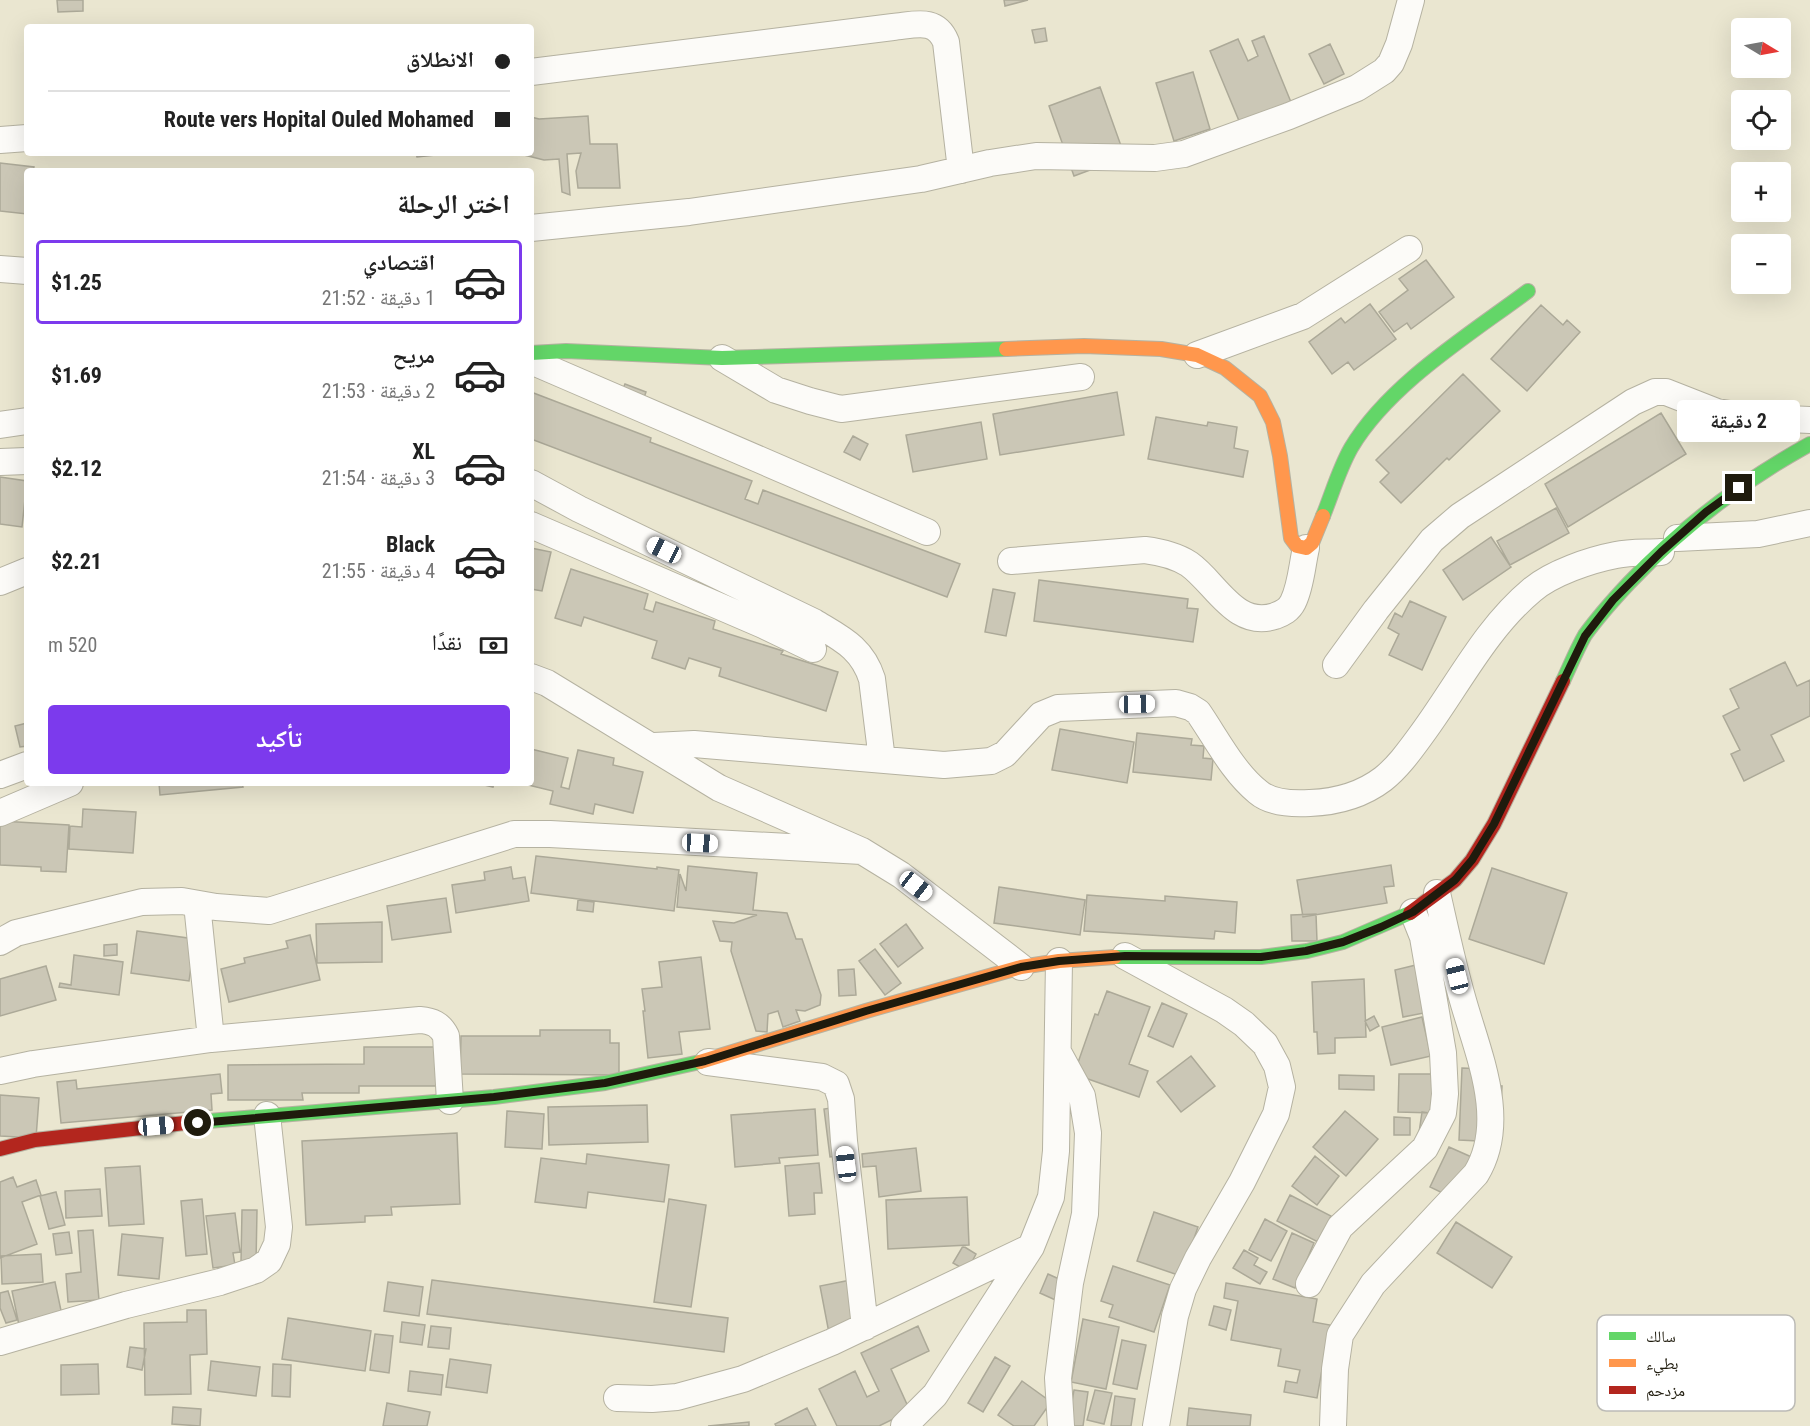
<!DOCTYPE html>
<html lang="ar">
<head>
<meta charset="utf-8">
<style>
	:root { --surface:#fff; --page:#f6f6f6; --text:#222; --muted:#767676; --line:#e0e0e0; --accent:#7c3aed }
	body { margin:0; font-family:"Roboto Condensed","Noto Naskh Arabic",sans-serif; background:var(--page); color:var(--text); direction:rtl; height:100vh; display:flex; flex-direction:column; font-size:22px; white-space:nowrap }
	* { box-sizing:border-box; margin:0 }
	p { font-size:20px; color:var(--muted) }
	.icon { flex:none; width:33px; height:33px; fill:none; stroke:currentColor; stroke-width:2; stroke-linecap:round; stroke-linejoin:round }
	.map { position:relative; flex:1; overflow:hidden; direction:ltr }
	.details { position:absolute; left:24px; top:168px; width:510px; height:618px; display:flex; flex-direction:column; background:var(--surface); border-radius:6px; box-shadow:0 6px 24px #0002; direction:rtl }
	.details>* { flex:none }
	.top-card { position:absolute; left:24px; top:24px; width:510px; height:132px; border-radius:6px; box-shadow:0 6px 24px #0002; direction:rtl; display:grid; align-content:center; height:132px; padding:0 24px; background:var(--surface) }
	.needle { width:39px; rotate:100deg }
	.buttons { position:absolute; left:1731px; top:18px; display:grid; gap:12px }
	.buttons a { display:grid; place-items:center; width:60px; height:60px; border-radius:6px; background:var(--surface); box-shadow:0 6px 24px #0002; font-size:30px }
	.end { position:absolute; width:27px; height:27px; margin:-14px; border:8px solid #1f1b0d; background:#fff; box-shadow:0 0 0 3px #fff }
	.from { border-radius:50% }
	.bubble { position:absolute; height:42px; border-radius:6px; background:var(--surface); box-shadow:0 6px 24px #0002; font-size:20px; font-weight:700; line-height:42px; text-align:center; direction:rtl }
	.car { position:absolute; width:18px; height:36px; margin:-18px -9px; border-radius:8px; box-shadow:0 0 4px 2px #0007; background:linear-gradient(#fff 24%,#345 0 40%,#fff 0 76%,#345 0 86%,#fff 0) }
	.top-card b { display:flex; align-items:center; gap:21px; height:57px; font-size:22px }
	.top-card b+b { border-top:2px solid var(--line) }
	.top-card i { width:15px; height:15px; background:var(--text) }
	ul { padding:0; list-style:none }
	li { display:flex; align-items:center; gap:18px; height:84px; margin:0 12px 9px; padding:0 12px; border:3px solid transparent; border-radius:6px }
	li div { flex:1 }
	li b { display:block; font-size:22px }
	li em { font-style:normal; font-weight:700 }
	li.current { border-color:var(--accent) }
	li>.icon { width:54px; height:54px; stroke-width:1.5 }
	h2 { padding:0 24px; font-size:27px; line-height:72px }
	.pay { display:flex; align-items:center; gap:15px; height:66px; padding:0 24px; font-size:22px }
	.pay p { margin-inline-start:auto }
	.action { display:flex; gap:12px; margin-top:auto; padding:12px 24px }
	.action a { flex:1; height:69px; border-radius:6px; background:var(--accent); color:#fff; font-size:24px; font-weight:700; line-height:69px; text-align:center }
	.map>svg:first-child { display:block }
	.building { fill:#cbc7b6; stroke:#aca998; stroke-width:1.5 }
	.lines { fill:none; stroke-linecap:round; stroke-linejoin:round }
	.street-casing { stroke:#b5b2a1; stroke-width:28 }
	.fast-casing { stroke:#b5b2a1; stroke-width:16 }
	.slow-casing { stroke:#b5b2a1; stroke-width:16 }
	.jam-casing { stroke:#b5b2a1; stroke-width:16 }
	.street { stroke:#fcfbf8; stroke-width:26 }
	.fast { stroke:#63d668; stroke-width:14 }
	.slow { stroke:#ff974d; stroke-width:14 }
	.jam { stroke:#b3261e; stroke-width:14 }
	.route { stroke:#1f1b0d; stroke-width:8 }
	.key { fill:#fff; stroke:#bcbbb6; stroke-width:1.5 }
	.key-label { font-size:16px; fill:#1f1b0d }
</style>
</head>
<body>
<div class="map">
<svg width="1810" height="1426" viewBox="0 0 1810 1426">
	<rect width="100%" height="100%" fill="#eae6d0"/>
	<path class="building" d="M57,0H83V11L58,12Z
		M1004,0H1028L1005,6Z
		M1045,28L1047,41L1035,43L1032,30Z
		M1264,36L1293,107L1242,128L1210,51L1238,39L1248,61L1258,56L1252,41Z
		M1330,44L1344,74L1324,84L1309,54Z
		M1193,72L1210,129L1174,141L1156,83Z
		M1100,87L1125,157L1074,176L1049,106Z
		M588,116L590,144H617L620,188H578L576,171L581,153L567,154L570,195L562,192L559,159L544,160L516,153H531V117L539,119Z
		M416,153H455L417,157Z
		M0,163L34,167L33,171H27V214L0,211Z
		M1426,260L1454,297L1411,329L1407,323L1394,332L1379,312L1408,290L1399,279Z
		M1370,304L1396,339L1354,370L1348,362L1332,374L1309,342L1341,318L1345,323Z
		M1541,305L1563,325L1567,320L1580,332L1527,391L1491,359Z
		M1463,374L1500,411L1449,460L1447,458L1401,503L1380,482L1389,473L1376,460Z
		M625,384L646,392L640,409L618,400Z
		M531,392L651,438L650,442L752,481L745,499L758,504L763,490L960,564L947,597L531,439Z
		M1117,392L1124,435L1000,455L993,414Z
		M1661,413L1686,454L1568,527L1545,484Z
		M1156,417L1207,426L1208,422L1237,427L1234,448L1248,451L1243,477L1148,459Z
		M981,422L987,459L913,472L906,435Z
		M853,436L868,444L860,460L844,452Z
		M0,477L27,481L22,527L0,524Z
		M1556,508L1569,533L1510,565L1497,541Z
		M1491,537L1511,567L1463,600L1443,570Z
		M531,548L551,552L542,591L531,589Z
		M571,569L648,594L644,609L653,612L656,602L715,621L713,629L783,651L781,654L838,672L826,711L719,676L721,668L689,658L685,669L652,658L657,641L584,617L581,626L555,618Z
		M1039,580L1188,599L1187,608L1198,609L1193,642L1034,621Z
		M993,589L1015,593L1006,636L985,632Z
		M1410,601L1446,617L1422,670L1389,655L1399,634L1388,628L1395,613L1402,617Z
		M1785,662L1797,686L1810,680V716L1771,735L1784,761L1744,781L1731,754L1740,750L1723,716L1739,708L1730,689Z
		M27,723V746L20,747L15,726Z
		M1060,729L1134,742L1127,783L1052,770Z
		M1137,733L1192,739L1191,745L1204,746L1203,758L1213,759L1211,780L1133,772Z
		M531,749L568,758L561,787L569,789L578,750L614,758L613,765L643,772L633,813L595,804L593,814L550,804L553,791L520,783H531Z
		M159,783H242L243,787L160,795Z
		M476,783H494L493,787Z
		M83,809L136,812L133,853L69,849L70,826L82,827Z
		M0,821L69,825L66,872L41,871V867L0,865Z
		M536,856L657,869V867L679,870L674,911L531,893Z
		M1391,865L1394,886L1384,887L1387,903L1303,917L1297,880Z
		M688,866L757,873L753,910L787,913L796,939H802L821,995L820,1005L805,1011L796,1010L800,1021L783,1027L778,1011L768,1014L767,1032L756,1031L731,951L732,942L720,941L713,921L734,923L757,915L677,907L680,874L686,891Z
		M511,867L513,879L525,877L529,901L456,913L452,885L485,880L484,872Z
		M1492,868L1567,893L1544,964L1469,939Z
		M999,887L1085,900L1080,935L994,923Z
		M1087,895L1165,901V896L1237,902L1235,933L1215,931L1214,939L1084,931Z
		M446,898L451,932L392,940L387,906Z
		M578,900L594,902L593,912L577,910Z
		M1316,914L1317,941H1292L1291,915Z
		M382,922V962L317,963L316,924Z
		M906,924L923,948L898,967L880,944Z
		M137,931L195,939L189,981L131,973Z
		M310,935L320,980L229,1002L221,969L245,963L244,958L288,948L286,941Z
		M117,944V955L104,956V945Z
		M875,949L901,983L885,995L859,961Z
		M74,955L123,962L119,995L59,987L60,983L71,985Z
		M701,957L710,1029L679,1032L682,1054L648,1058L643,1011H645L642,989L662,987L659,962Z
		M1416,965L1424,1013L1403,1017L1395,970Z
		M46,966L56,1000L0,1016V979Z
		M854,969L856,995L839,996L838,970Z
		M1364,979L1366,1037L1335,1038V1053L1318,1054L1317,1032H1314L1312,982Z
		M1107,991L1150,1007L1129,1064L1148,1071L1139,1097L1074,1074L1095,1014L1098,1015Z
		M1162,1003L1187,1014L1173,1047L1148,1036Z
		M1374,1016L1379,1026L1370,1031L1365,1021Z
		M1422,1017L1431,1056L1391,1065L1382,1027Z
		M540,1030H610V1043H619V1075L460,1074L461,1036H540Z
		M364,1047H436V1086H359V1093H302L303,1100H228V1065L364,1064Z
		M1191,1056L1215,1086L1181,1112L1157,1082Z
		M1462,1068L1484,1069L1483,1085L1502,1086L1499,1142L1459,1140Z
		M220,1074L222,1093L211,1094L212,1110L61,1123L57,1082L76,1080L77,1089Z
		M1399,1074H1435L1434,1113L1398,1112Z
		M1339,1075L1374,1076V1090L1339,1089Z
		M0,1095L39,1098L36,1138L0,1136Z
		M647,1105L648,1142L549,1145L548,1107Z
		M842,1106L847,1155L830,1157L824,1109Z
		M815,1109L818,1155L779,1158L780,1163L735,1167L731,1115Z
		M507,1111L544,1114L542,1149L505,1147Z
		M1345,1111L1378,1139L1346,1176L1313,1147Z
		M1422,1112L1439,1114L1419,1133Z
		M1394,1117L1410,1118V1135H1394Z
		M457,1133L460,1204L391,1207L392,1215L365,1216V1222L306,1225L302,1141Z
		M1449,1147L1476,1159L1457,1200L1430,1187Z
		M916,1148L921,1191L879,1197L876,1166L863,1167L862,1154Z
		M587,1154L669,1165L664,1202L588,1192L586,1208L535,1202L541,1158L586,1164Z
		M1315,1156L1339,1176L1317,1205L1292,1186Z
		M819,1163L822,1193H814L815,1214L789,1216L785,1166Z
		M140,1166L144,1224L109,1226L105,1168Z
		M13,1177L17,1187L36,1180L41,1195L22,1202L37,1244L0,1258V1182Z
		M100,1189L102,1216L66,1218L65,1191Z
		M56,1192L65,1225L49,1229L40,1196Z
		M1290,1195L1331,1216L1318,1242L1277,1221Z
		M967,1197L969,1245L888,1249L886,1200Z
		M202,1199L207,1254L186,1256L181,1201Z
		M669,1199L706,1205L691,1307L654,1302Z
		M242,1210H257L256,1263L241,1262Z
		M1154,1212L1198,1227L1181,1276L1137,1261Z
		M235,1213L240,1252L233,1253L235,1265L213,1268L206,1216Z
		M1265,1219L1287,1231L1271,1261L1249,1250Z
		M1456,1222L1512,1257L1492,1288L1437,1253Z
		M93,1230L99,1300L68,1302L66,1274L81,1272L78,1231Z
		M69,1232L72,1253L56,1255L53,1234Z
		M1292,1233L1314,1243L1295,1288L1273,1279Z
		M122,1234L163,1238L159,1279L118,1275Z
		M963,1246L976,1254L967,1271L953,1263Z
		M1244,1250L1258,1258L1254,1265L1267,1272L1260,1284L1233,1268Z
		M41,1254L43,1282L2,1284L1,1256Z
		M1113,1266L1170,1285L1154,1332L1109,1317L1113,1305L1101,1301Z
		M1048,1274L1070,1284L1062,1303L1040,1293Z
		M856,1279L865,1326L829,1333L820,1286Z
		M432,1280L728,1318L724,1352L427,1314Z
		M55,1282L63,1320L20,1330L12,1291Z
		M388,1282L423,1287L419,1316L384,1311Z
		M1226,1283L1317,1299L1313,1322L1330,1325L1317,1398L1284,1392L1286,1381L1297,1383L1300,1370L1278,1366L1281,1349L1231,1340L1238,1301L1224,1298Z
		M8,1291L17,1320L6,1323L0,1308V1293Z
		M1214,1306L1231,1310L1226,1330L1209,1325Z
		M187,1310H206L207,1354L190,1355L191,1394L145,1395L144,1323L187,1322Z
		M288,1318L371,1331L365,1371L282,1359Z
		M1083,1319L1119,1327L1106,1389L1071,1382Z
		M402,1322L425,1325L422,1345L400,1342Z
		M431,1326L451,1328L449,1349L428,1347Z
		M918,1326L929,1351L891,1369L910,1411L879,1426H837L819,1389L855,1371L867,1397L879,1391L861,1353Z
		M375,1334L393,1336L389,1373L370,1370Z
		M1122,1340L1146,1345L1137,1389L1113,1384Z
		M130,1347L146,1349L142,1370L127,1367Z
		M995,1357L1010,1366L983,1412L968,1403Z
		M450,1359L491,1365L487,1393L446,1387Z
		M211,1361L260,1367L256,1396L208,1390Z
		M98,1364L99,1394L61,1395V1365Z
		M273,1364L291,1365L290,1397L272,1396Z
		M410,1371L443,1375L441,1395L408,1391Z
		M1022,1381L1051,1402L1034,1426H1014L998,1415Z
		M1074,1390L1088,1392L1083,1426H1068Z
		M1095,1390L1112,1393L1104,1424L1087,1420Z
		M1115,1396L1135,1399L1131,1426H1111Z
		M387,1403L430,1412L427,1426H383Z
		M173,1407L201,1409L200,1426L172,1424Z
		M807,1408L816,1426H776L775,1424Z
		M1189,1408L1251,1415L1250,1426H1187Z
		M749,1422V1426H708Z"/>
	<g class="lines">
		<g class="street-casing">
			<path id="street" d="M531,72L893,27C915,25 936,17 946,42L961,170
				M0,140L27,138
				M531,228L689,212L921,179L990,163L1036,156L1155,158L1184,154L1289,116L1357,88L1384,71L1391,63L1399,44L1411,0
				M0,269L27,271
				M1197,355L1303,316L1409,249
				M722,358L776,390L810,401L841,409L1081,377
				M531,361L927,532
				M0,425L27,421
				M0,462L27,461
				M531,483L579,509L814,622C840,638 862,647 872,679L882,760
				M531,525L763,625L813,649
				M1677,538L1758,534L1810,523
				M1011,561L1145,550C1161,552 1175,555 1189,564C1216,583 1235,629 1275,616C1283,613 1289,610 1293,602C1301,586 1302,565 1306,548
				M0,582L27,571
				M1336,665L1376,610L1432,540L1460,516L1633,402L1655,392H1666L1717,412L1750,417L1810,420
				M531,677L547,683L719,788L862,851L901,875L1021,967
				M654,746L694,744L944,765L991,761L1005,754L1041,715L1058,708L1176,703L1190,707L1198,712C1216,738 1233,772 1258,792C1271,803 1294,804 1310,803C1335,802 1362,795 1383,779C1397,768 1408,753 1419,738C1456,689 1484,630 1532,590C1552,573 1590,560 1616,555C1630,552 1646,553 1661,552
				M0,775L27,765
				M0,813L70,783
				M197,904L211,1039
				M0,942L16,933L142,902L182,901L216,907L269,911L514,834H550L862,851
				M1125,956L1224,1010L1244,1024L1265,1044L1277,1066L1282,1087L1276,1114L1242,1182L1198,1258L1183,1289L1175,1316L1156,1426
				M1058,1052L1082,1096L1088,1133L1085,1214L1070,1283L1058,1378L1061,1426
				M708,1062L822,1077L836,1084L841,1099L844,1141L865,1327
				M0,1071L33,1064L211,1039L420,1020C432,1021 440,1024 446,1036L450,1101
				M1309,1284L1340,1227L1425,1148L1443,1113L1445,1094L1443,1053L1423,937L1413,912
				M0,1342L126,1305L220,1282L256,1270L269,1261L277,1244L279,1227L267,1115
				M617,1398L652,1399L677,1397L743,1379L832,1342L1031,1247
				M904,1426L935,1395L1031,1247L1051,1197L1056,1151L1059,961
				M1333,1426L1335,1369L1340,1335L1373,1284L1476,1174C1509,1120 1477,1052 1462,997C1452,962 1445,928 1437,893"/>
		</g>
		<g class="fast-casing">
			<path id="fast" d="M531,353L566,351L722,358L1006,349
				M1323,516C1332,494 1339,469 1351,448C1389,384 1469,335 1528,291
				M1563,681C1570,666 1577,649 1585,635C1598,617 1614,599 1629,583C1683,526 1741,482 1810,444
				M1115,957H1261L1307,951L1343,942L1410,913
				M185,1123L494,1097L605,1083L700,1062"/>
		</g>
		<g class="slow-casing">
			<path id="slow" d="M1006,349L1084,346L1161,349L1197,355L1225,368L1260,396L1273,422L1280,456L1291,538L1297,546L1306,548L1312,543L1323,516
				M700,1062L866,1011L1021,967L1059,961L1115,957"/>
		</g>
		<g class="jam-casing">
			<path id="jam" d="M1410,913L1455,880L1472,860L1494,824L1563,681
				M0,1149L35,1140L185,1123"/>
		</g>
		<use href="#street" class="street"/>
		<use href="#fast" class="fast"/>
		<use href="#slow" class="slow"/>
		<use href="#jam" class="jam"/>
	</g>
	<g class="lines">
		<path class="route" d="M198,1123L494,1097L605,1083L705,1061L866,1011L1021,967L1059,961L1125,956L1261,957L1306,951L1343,942L1381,927L1413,912L1455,880L1472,860L1494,824L1585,636L1613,600L1661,552L1706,512L1739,488"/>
	</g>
	<rect x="1597" y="1315" width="198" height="96" rx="9" class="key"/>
	<rect x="1609" y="1332" width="27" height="8" fill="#63d668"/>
	<rect x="1609" y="1359" width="27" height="8" fill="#ff974d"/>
	<rect x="1609" y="1386" width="27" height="8" fill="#b3261e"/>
	<g class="key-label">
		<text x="1646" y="1342">سالك</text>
		<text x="1646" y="1369">بطيء</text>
		<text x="1646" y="1396">مزدحم</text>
	</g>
</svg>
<div class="buttons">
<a><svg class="needle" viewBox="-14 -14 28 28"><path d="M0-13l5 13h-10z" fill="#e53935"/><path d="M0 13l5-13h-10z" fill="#767676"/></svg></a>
<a><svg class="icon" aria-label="locate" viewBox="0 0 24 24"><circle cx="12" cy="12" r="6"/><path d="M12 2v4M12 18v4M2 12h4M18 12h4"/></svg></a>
<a>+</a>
<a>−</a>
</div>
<i class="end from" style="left:198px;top:1123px"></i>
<i class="end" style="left:1739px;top:488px"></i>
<div class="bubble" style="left:1677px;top:400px;width:123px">2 دقيقة</div>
<i class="car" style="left:664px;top:550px;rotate:296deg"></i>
<i class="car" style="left:1137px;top:704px;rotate:89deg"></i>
<i class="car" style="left:700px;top:843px;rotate:93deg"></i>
<i class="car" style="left:916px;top:886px;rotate:128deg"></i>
<i class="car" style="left:1457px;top:976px;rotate:346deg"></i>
<i class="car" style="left:156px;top:1126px;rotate:85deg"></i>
<i class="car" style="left:846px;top:1164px;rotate:353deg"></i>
<div class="top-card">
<b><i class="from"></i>الانطلاق</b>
<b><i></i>Route vers Hopital Ouled Mohamed</b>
</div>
<section class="details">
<h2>اختر الرحلة</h2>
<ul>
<li class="current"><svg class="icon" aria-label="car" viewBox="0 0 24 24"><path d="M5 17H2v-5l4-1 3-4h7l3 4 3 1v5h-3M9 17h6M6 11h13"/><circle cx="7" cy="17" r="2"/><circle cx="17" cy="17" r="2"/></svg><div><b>اقتصادي</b><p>1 دقيقة · 21:52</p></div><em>$1.25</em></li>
<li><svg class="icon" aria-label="car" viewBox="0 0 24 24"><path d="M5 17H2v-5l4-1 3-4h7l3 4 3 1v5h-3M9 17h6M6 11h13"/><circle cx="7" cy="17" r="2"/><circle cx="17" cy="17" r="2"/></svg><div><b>مريح</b><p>2 دقيقة · 21:53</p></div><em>$1.69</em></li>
<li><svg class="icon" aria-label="car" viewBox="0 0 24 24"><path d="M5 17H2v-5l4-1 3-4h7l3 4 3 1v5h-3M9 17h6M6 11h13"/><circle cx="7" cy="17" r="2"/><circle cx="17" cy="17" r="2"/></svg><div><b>XL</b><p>3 دقيقة · 21:54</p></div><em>$2.12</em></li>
<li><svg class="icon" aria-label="car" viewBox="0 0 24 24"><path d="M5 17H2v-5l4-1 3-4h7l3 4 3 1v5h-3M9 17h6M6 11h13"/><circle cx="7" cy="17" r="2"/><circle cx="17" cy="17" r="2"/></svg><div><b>Black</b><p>4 دقيقة · 21:55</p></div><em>$2.21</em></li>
</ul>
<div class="pay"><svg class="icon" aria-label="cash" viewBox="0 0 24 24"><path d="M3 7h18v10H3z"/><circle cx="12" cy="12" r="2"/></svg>نقدًا<p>520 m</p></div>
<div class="action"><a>تأكيد</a></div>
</section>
</div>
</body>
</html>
